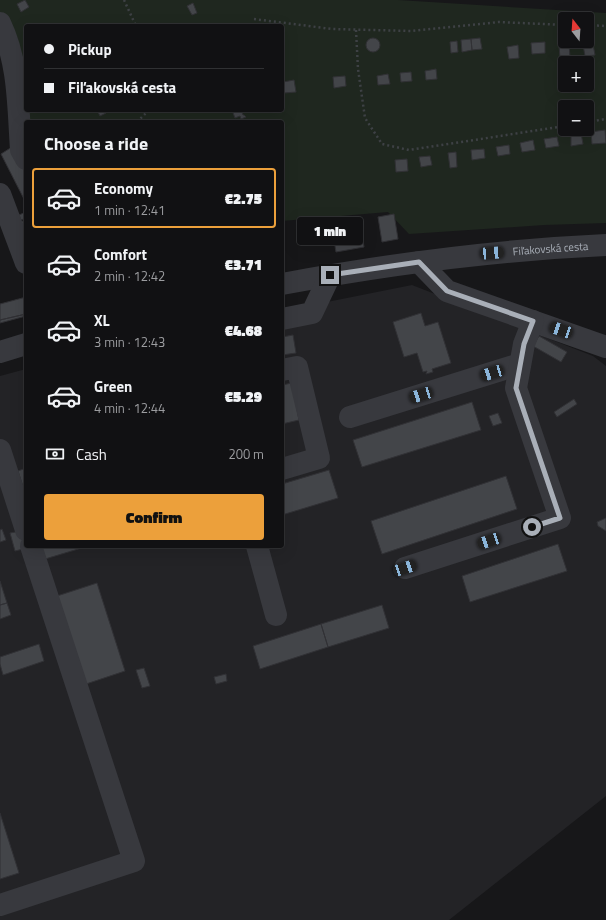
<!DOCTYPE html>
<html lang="en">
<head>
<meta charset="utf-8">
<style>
	:root { --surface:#111113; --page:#1a1a1c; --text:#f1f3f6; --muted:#9c9da0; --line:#303133; --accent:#eca03b }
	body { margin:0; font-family:"Titillium Web",sans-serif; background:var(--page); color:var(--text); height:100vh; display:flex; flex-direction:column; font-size:15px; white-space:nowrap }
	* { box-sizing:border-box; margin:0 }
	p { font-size:13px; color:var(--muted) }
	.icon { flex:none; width:22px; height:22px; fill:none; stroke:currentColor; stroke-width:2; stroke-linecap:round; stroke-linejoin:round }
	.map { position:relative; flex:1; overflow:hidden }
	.drawer { position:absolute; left:24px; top:120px; width:260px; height:428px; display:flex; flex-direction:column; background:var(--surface); border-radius:4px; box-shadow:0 4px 16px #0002,0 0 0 1px var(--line) }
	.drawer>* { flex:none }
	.banner { position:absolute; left:24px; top:24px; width:260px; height:88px; border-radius:4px; box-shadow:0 4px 16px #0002,0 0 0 1px var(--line); display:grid; align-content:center; height:88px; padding:0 20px; background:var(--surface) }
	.needle { width:26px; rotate:343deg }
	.fabs { position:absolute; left:558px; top:12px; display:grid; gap:8px }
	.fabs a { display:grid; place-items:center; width:36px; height:36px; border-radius:4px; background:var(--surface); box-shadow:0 4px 16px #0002,0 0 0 1px var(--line); font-size:20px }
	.end { position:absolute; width:18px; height:18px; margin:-9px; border:5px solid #a9afb8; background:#111; box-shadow:0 0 0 2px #111 }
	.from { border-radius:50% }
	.bubble { position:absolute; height:28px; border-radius:4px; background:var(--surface); box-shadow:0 4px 16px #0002,0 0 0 1px var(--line); font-size:13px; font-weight:800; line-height:28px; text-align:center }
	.car { position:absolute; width:12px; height:24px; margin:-12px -6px; border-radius:5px; box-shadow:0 0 3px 1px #0007; background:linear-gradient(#222 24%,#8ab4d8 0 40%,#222 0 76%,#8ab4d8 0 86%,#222 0) }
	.banner b { display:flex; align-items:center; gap:14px; height:38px; font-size:15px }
	.banner b+b { border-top:1px solid var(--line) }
	.banner i { width:10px; height:10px; background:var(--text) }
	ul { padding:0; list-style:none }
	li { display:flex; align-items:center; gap:12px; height:60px; margin:0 8px 6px; padding:0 12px; border:2px solid transparent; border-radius:4px }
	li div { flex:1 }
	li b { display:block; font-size:15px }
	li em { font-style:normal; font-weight:800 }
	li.on { border-color:var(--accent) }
	li>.icon { width:36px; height:36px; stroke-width:1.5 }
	h2 { padding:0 20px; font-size:18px; line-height:48px }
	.pay { display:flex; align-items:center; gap:10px; height:44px; padding:0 20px; font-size:15px }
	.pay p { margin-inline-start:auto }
	.button { display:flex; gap:8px; margin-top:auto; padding:8px 20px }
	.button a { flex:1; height:46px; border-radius:4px; background:var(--accent); color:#111; font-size:16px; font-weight:800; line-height:46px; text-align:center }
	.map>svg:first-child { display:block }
	.built { fill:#232326 }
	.green { fill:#1f271f; fill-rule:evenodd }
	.building { fill:#434549; stroke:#313135 }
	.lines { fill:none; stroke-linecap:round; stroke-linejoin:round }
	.path { stroke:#3e4145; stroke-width:2.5; stroke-dasharray:2 3; stroke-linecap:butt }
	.minor { stroke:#38393e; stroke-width:22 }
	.route { stroke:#a9afb8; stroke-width:5 }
	.labels { text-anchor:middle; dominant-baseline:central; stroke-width:4; stroke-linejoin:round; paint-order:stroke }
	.street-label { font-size:11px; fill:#a9afb8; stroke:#121214 }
</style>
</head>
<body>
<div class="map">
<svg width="606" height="920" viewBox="0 0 606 920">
	<rect width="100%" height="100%" fill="#171719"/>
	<path class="built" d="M412,285L593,356L606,366V796L449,920H0V376L26,369V546H282V311Z"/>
	<path class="green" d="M0,0H398L606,13V223L544,225L409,234L388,212L282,221V122H26L0,17ZM565,19H587V41H565ZM26,26H282V110H26ZM565,63H587V85H565ZM565,107H587V129H565Z"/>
	<path class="building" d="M25,0L29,7L21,12L17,4Z
		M193,3L197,13L192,15L187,6Z
		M480,38L482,49L472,50L471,39Z
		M366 45a7 7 0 1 1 14 0a7 7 0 1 1-14 0Z
		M471,39L472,50L462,52L461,40Z
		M457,41L458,52L451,53L450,42Z
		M545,42V53L532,54L531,43Z
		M569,44L570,57L560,58L559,45Z
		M593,44L595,55L585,56L583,45Z
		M518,45L519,58L509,59L507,47Z
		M436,69L437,79L426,80L425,71Z
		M411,72L412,81L401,82L400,73Z
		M388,74L390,84L378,85L377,76Z
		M345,76L346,86L334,88L333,77Z
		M294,80L296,92L284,93L283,82Z
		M97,110H105L106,113L100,116Z
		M232,110H241L243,115H244L246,117L241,119L240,116L235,118Z
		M605,130L606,143L592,144L591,132Z
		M581,133L583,144L571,146V135Z
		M557,137L559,146L546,148L544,139Z
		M533,140L535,150L522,152L520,143Z
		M509,145L510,154L498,156L496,147Z
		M12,147L26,174V203L1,154Z
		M484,149L485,158L472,160L471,150Z
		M456,152L457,167L450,168L448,153Z
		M430,156L432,165L421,167L419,157Z
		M407,159L408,171L396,172L395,160Z
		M26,212V218L21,220L19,215Z
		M394,214L398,239L382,242L378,217Z
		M26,219V232L21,222Z
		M348,225L350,235L362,233L364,247L336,252L332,228Z
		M26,297V314L0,320V304Z
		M421,313L425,326L438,322L451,363L432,369L433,372L426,374L427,371L423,372L417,353L404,357L393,322Z
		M26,314V316L0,323V320Z
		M293,335L296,353L282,355V337Z
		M539,336L567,352L561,362L533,346Z
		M292,383L299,420L282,424V385Z
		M574,399L577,404L557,417L554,412Z
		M472,402L481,430L362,467L353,440Z
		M498,413L502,423L493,426L489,416Z
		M26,468V496L18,471Z
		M329,470L338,498L282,515V484Z
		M506,476L517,509L382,554L371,521Z
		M606,518V531L598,526L597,522Z
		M2,529L6,540L0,542V530Z
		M21,531L27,548L15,551L10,533Z
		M558,544L567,571L470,602L462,576Z
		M41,546H85V547L45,559Z
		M0,581L7,603L0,605Z
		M97,583L125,671L86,684L57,596Z
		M7,603L11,615L0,619V605Z
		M382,605L389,628L328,647L321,624Z
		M321,624L328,647L260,669L253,646Z
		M39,644L44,661L3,675L0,664V657Z
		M144,668L150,686L142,688L136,670Z
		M226,674L227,681L216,684L214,677Z
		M0,813L19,873L0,879Z"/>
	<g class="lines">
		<path class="path" d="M124,0L136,26
			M254,19L332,29L411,31L499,22L565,25
			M587,25L606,26
			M356,30L358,69L365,118L382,144L409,150L565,126
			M137,122L149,110
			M587,122L606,119"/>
		<g class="minor">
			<path d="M0,23C19,62 18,107 21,150L26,159"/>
			<path d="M0,194L26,263"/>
			<path d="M419,262L447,291L606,347"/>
			<path id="s1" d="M282,284C389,264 497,250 606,245"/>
			<path d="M282,319L312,313L330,275"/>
			<path d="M0,352L26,344"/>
			<path d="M282,370L297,367L319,458L282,469"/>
			<path d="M350,417L520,364"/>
			<path d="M0,450L26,530"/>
			<path d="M257,546L276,615"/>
			<path d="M405,568L560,518L516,388L524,344L533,321"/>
			<path d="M0,905L134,861L31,546"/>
		</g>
	</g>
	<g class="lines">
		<path class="route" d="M330,275L419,262L447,291L533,321L524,344L516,388L560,518L532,527"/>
	</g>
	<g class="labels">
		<g class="street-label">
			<text stroke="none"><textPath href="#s1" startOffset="271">Fiľakovská cesta</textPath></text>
		</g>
	</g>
</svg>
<div class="fabs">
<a><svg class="needle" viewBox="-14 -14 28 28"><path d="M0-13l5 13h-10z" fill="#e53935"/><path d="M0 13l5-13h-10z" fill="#9c9da0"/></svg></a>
<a>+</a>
<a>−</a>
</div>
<i class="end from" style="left:532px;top:527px"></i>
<i class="end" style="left:330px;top:275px"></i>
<div class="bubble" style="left:297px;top:217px;width:66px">1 min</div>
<i class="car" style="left:492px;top:253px;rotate:86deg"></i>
<i class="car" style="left:561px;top:330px;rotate:289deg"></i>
<i class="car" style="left:492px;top:373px;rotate:253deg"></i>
<i class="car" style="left:421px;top:395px;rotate:253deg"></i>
<i class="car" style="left:489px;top:541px;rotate:252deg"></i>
<i class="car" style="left:405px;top:568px;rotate:72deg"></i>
<div class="banner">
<b><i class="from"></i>Pickup</b>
<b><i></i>Fiľakovská cesta</b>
</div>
<section class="drawer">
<h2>Choose a ride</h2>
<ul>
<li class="on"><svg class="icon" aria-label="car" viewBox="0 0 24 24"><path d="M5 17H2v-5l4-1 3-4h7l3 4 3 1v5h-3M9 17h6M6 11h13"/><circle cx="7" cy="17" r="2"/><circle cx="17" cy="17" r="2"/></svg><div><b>Economy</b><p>1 min · 12:41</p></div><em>€2.75</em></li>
<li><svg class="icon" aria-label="car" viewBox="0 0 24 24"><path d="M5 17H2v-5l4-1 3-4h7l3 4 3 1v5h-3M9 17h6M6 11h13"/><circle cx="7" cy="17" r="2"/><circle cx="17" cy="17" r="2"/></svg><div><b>Comfort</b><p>2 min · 12:42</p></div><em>€3.71</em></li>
<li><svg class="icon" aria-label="car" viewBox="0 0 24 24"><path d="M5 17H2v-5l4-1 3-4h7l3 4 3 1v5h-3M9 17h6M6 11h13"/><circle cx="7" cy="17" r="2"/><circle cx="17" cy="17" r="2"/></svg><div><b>XL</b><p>3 min · 12:43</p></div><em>€4.68</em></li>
<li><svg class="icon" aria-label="car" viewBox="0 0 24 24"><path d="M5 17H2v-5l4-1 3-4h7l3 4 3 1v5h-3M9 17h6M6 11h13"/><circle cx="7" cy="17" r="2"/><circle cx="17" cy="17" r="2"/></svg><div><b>Green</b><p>4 min · 12:44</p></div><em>€5.29</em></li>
</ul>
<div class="pay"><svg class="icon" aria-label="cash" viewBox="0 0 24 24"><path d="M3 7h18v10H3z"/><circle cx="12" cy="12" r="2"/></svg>Cash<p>200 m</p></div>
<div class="button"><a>Confirm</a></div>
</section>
</div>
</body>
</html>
